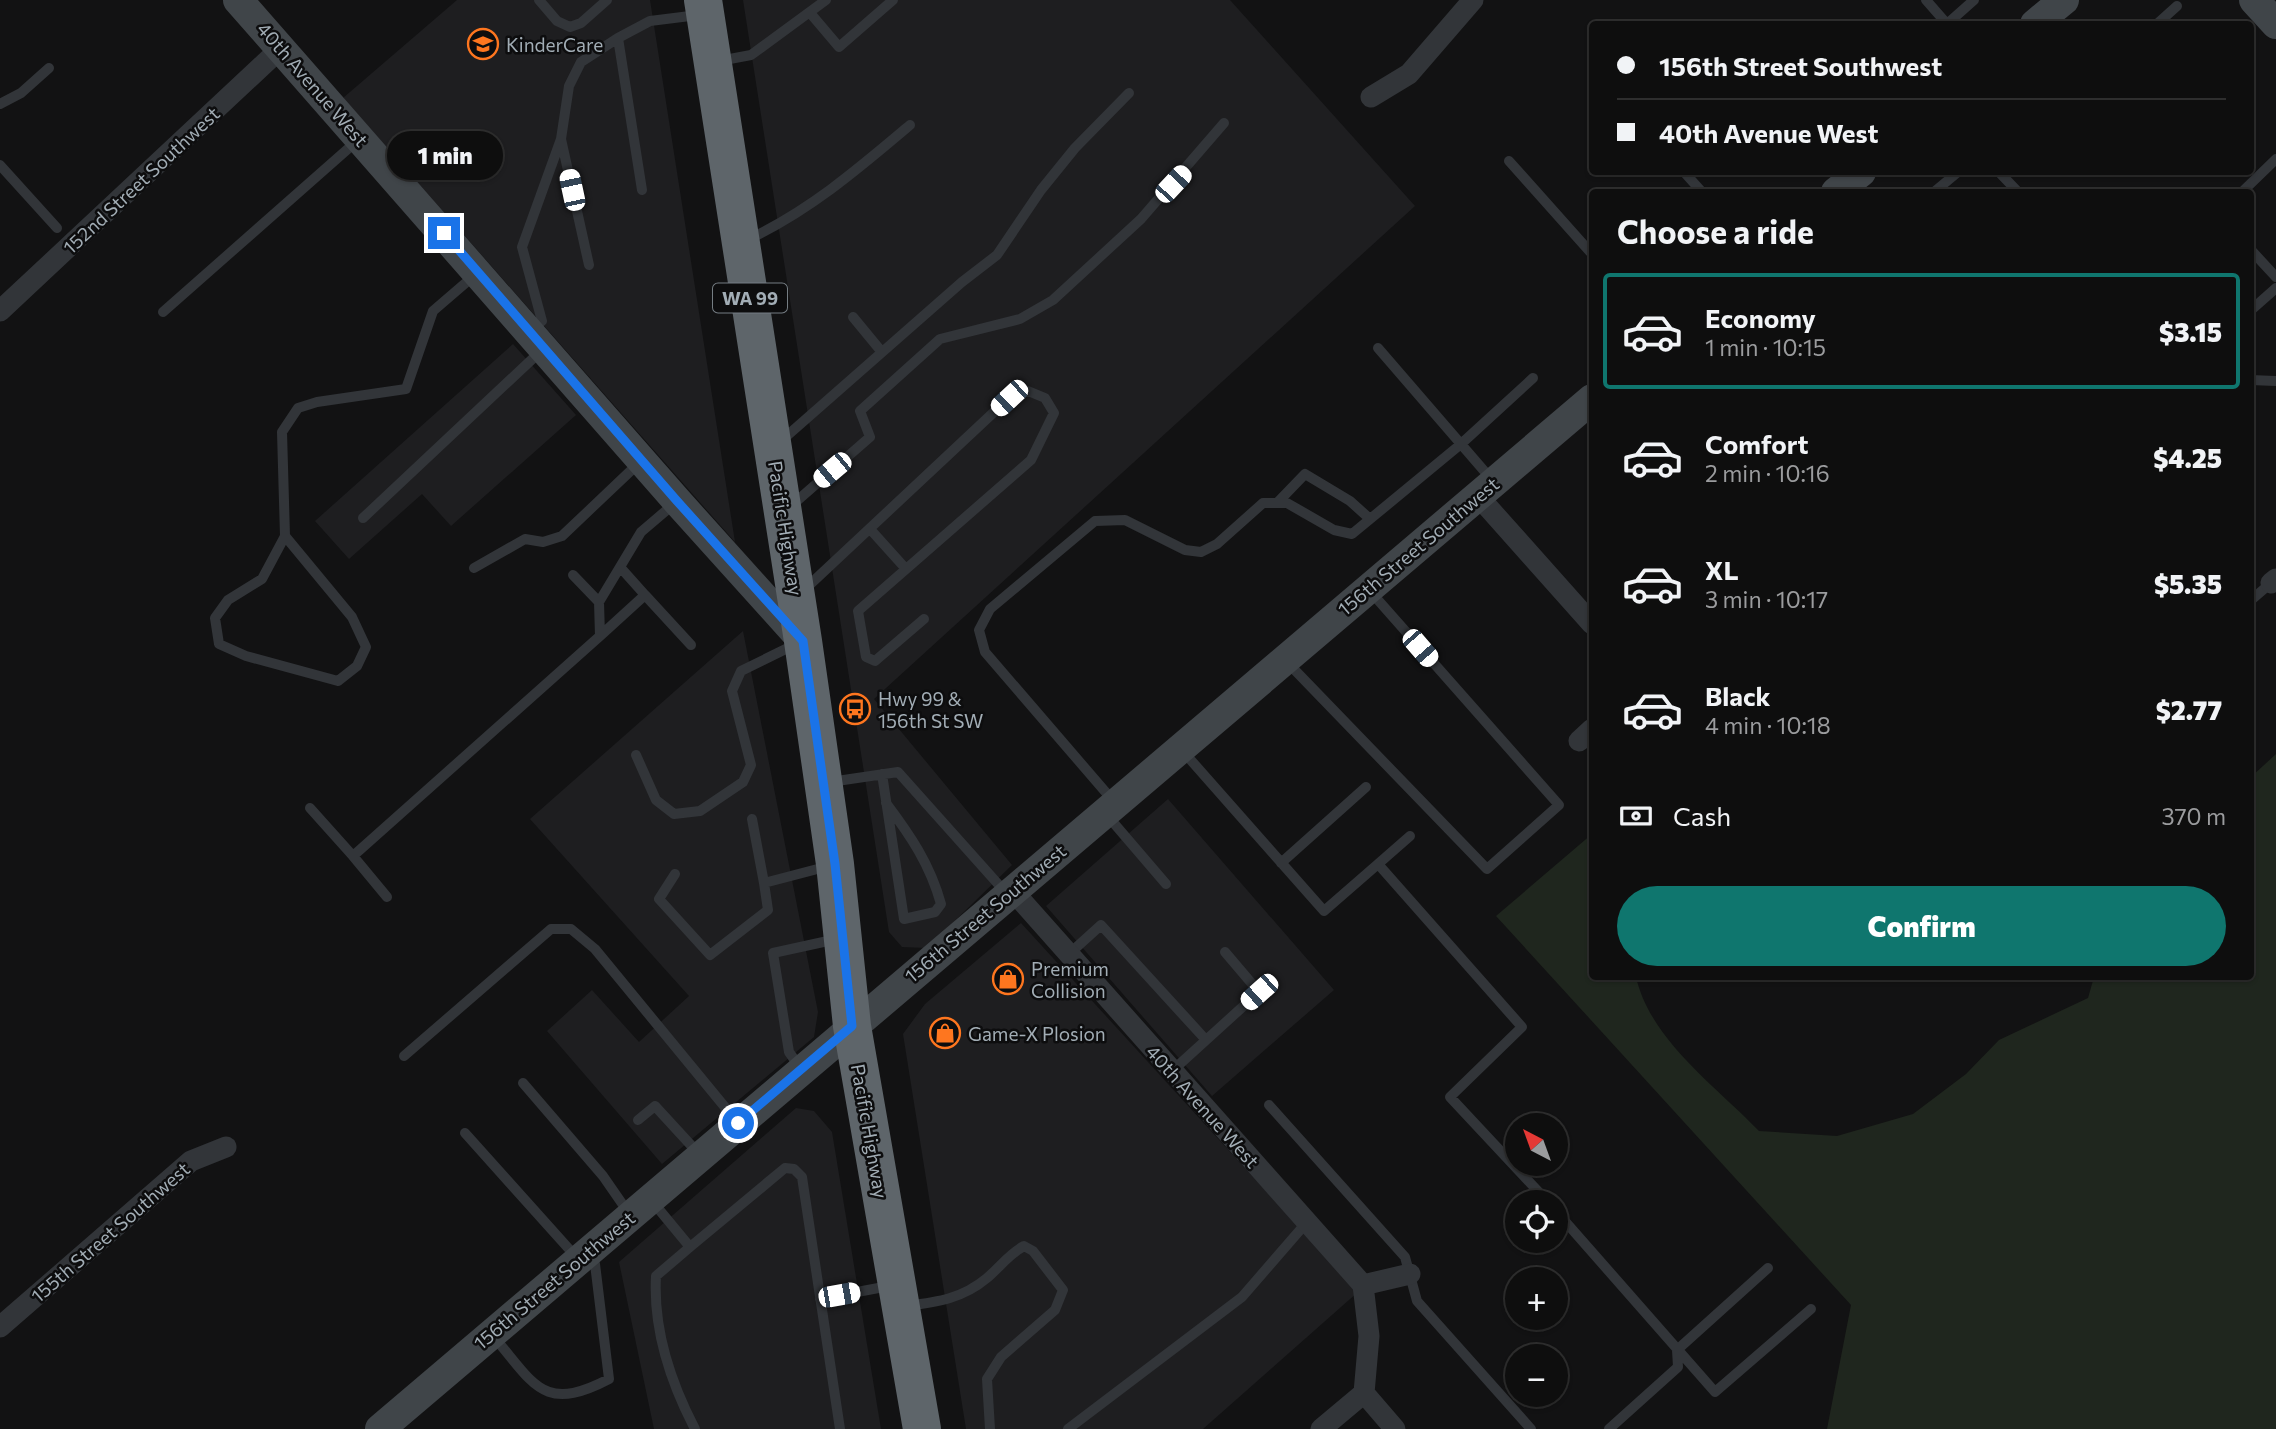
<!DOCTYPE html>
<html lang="en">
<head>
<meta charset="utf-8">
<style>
	:root { --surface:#0e0e0e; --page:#171717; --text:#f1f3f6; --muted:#9b9c9e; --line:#2e2e2e; --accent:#0f766e }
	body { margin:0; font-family:Commissioner,sans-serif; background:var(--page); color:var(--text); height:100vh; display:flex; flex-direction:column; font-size:26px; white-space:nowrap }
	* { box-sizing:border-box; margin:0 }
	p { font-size:23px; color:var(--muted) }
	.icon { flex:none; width:38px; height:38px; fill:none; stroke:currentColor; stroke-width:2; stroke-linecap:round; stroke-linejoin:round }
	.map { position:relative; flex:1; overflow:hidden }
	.drawer { position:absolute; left:1589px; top:189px; width:665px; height:791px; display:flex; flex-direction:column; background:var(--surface); border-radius:7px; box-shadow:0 2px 5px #0004,0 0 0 2px var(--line) }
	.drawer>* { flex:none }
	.banner { position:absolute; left:1589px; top:21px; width:665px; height:154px; border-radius:7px; box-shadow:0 2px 5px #0004,0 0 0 2px var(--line); display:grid; align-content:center; height:154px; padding:0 28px; background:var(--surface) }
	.needle { width:46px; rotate:319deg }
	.fabs { position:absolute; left:1505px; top:1113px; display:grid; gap:14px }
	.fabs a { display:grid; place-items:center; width:63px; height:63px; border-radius:50%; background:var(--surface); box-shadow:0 2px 5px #0004,0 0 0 2px var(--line); font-size:35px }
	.end { position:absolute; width:32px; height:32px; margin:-16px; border:9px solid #1a73e8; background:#fff; box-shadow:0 0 0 4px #fff }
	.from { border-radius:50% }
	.bubble { position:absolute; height:49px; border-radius:24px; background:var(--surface); box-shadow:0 2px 5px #0004,0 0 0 2px var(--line); font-size:23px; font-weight:800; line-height:49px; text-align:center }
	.car { position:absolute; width:21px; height:42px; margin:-21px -10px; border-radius:9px; box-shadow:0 0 5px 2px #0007; background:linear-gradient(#fff 24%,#345 0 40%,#fff 0 76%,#345 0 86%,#fff 0) }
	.banner b { display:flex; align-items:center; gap:24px; height:66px; font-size:26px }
	.banner b+b { border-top:2px solid var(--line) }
	.banner i { width:18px; height:18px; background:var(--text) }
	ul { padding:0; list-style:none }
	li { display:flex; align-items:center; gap:21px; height:116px; margin:0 14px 10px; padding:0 14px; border:4px solid transparent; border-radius:7px }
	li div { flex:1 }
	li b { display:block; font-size:26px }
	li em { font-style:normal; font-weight:800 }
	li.current { border-color:var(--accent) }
	li>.icon { width:63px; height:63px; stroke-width:1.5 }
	h2 { padding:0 28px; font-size:32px; line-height:84px }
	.pay { display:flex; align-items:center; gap:18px; height:77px; padding:0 28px; font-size:26px }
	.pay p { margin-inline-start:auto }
	.button { display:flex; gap:14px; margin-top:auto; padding:14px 28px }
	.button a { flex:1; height:80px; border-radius:42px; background:var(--accent); color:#fff; font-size:28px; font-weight:800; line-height:80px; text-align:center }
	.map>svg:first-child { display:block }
	.built { fill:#1e1e20 }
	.green { fill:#1f261e }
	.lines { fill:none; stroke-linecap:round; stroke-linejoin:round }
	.lane { stroke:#323539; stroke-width:10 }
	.street { stroke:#323539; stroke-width:21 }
	.secondary { stroke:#404549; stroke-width:30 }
	.highway { stroke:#5e656a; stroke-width:38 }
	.route { stroke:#1a73e8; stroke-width:9 }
	.labels { text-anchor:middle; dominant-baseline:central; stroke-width:5; stroke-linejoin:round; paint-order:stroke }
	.shield { fill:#0d0d0e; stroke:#757d83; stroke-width:2 }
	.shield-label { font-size:18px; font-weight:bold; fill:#a2adb5 }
	.poi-label { font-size:19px; fill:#a2adb5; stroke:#0d0d0e; text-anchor:start }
	.street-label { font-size:19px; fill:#a2adb5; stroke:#0d0d0e }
</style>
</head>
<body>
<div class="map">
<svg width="2276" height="1429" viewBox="0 0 2276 1429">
	<rect width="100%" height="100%" fill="#121213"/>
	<path class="built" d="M457,0H650L735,542L343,98Z
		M743,0H1230L1415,206L874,699L1012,865L927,948L902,947L889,932Z
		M513,344L576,415L451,526L422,494L349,559L315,521Z
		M743,631L818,1012L814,1037L662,1164L547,1031L592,990L639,1042L689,996L530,819Z
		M1168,799L1334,990L1212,1096L1046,906Z
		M1021,923L1358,1292L1203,1429H966L903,1034L925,1004Z
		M796,1108L814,1111L832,1132L881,1429H654L619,1262Z"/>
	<path class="green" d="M2276,754V1429H1827L1851,1305L1496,916L1592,834V976L1636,977C1651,1041 1716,1086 1759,1131L1837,1136L1913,1114L1966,1074L1999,1040L2088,998L2094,977L2250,976L2251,777Z"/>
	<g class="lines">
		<path class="lane" d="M539,0L557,21L570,27L581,23L607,0
			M1926,0L1947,24L1974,0
			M811,14L839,47L893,0
			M2157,24L2177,6
			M618,38L650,21L698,15
			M719,61L751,55L826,0
			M0,104L21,93L49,68
			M561,139L569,86L581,62L618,38L642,190
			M1509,161L1592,254
			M0,165L57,228
			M1684,172L1702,192
			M1999,172L2018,192
			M1934,192L1958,172
			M2242,192L2276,159
			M747,240C809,211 858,169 910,125
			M2250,249L2276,277
			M2250,311L2276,288
			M163,312L358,140
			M853,317L881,351
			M530,331L542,321L522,247L561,139L589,265
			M1378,348L1492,480
			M2250,380L2276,381
			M781,441L962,282L997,255L1041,190L1075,148L1129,93
			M1277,503L1305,474L1350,501L1370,519
			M791,506L870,437L860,411L940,339L1020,319L1053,300L1141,219L1224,123
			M363,518L543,349
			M870,529L906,569
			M285,536L352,617L366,647L357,666L338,681L246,656L219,644L215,618L228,600L262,579L285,536L282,432L298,408L317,402L406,389L433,311L476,274
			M474,568L525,539L543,542L562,536L641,461
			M573,575L599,602
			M804,590L1009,398L1028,391L1045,398L1054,413L1031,460L858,611L866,657L875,661L924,619
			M645,595L691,645
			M2250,601L2271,583
			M600,636L645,595L620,567
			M1287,662L1487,869L1559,805L1370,591
			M1181,749L1324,911L1378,864L1522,1027L1450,1097L1548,1202
			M636,755L656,800L674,814L700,811L743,782L751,765L732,691L741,671L798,643
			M882,774L904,919L935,912L941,904C930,864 910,835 886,803
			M830,782L898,772L1007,894
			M1115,803L985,652L979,630L990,609L1095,521L1125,520L1185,550L1201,552L1217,544L1263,503H1287L1334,530L1352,534L1461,444L1533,378
			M310,808L353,856
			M1106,814L1166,884
			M752,819L764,883
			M1281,863L1366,787
			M1378,864L1410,836
			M675,874L659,899L710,955L768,910L764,883L829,866
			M387,897L353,856L600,636L599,602L641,532L675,503
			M1069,954L1101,925L1206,1040
			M404,1056L551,929H571L595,949L738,1123
			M801,1069L789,1052L773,953L837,939
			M1172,1071L1259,992L1225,952
			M523,1083L603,1176L630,1215
			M1269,1105L1405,1257L1417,1301L1531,1429
			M638,1120L655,1106L700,1155
			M465,1133L578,1259
			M652,1201L690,1247L656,1276C653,1330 670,1381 695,1429
			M1556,1211L1715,1392L1811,1309
			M690,1247L785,1168L794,1169L802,1177L840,1429
			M820,1299L889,1286
			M906,1306C937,1302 962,1299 987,1278C1000,1267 1009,1254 1024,1246L1033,1251L1063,1290L1055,1310L1001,1357L987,1379L990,1429
			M493,1336C534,1383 542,1414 609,1379L595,1264L589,1256
			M1068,1429L1242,1297L1307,1222
			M1609,1429L1678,1367L1677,1350L1768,1268"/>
		<path class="street" d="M1371,97L1409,74L1473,0
			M0,311L281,48
			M1478,496L1592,624
			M2271,583L2276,579
			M1579,741L1592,729
			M1012,890L1363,1285L1410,1274
			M1363,1285L1369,1336L1364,1393L1395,1429
			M0,1327L191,1161L226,1147
			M1321,1429L1364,1393"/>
		<path class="secondary" d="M238,0L677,501L803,641
			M2254,0L2276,24
			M2035,24L2064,0
			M1836,192L1861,172
			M380,1429L1592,399"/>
		<path class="highway" d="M703,0L803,641L835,864L852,1026L922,1429"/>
	</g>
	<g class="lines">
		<path class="route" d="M444,233L677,501L803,641L835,864L852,1026L738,1123"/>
	</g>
	<defs>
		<g id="school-ring" transform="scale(1.575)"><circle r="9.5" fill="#0d0d0e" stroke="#fe761f" stroke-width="1.5"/><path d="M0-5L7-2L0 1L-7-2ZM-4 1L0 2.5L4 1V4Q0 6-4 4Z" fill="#fe761f"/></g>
		<g id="bus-ring" transform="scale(1.575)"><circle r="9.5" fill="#0d0d0e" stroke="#fe761f" stroke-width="1.5"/><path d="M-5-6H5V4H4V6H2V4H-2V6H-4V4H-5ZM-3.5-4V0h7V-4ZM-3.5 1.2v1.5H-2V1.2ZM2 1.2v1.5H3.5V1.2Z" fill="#fe761f"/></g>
		<g id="shop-ring" transform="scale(1.575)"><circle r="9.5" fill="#0d0d0e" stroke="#fe761f" stroke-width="1.5"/><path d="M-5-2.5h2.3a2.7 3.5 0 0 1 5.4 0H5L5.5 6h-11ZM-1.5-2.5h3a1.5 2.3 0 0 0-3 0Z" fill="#fe761f"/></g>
	</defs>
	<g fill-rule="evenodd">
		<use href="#school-ring" x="483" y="44"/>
		<use href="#bus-ring" x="855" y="709"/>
		<use href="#shop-ring" x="1008" y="979"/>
		<use href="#shop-ring" x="945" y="1033"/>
	</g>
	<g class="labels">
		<rect class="shield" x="713" y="283.5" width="74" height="29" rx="5"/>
		<g class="shield-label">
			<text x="750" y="298">WA 99</text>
		</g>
		<g class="poi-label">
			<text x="506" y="44">KinderCare</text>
			<text x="878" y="698">Hwy 99 &amp;<tspan x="878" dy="22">156th St SW</tspan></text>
			<text x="1031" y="968">Premium<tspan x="1031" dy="22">Collision</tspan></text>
			<text x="968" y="1033">Game-X Plosion</text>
		</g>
		<g class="street-label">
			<text transform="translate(313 84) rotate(49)">40th Avenue West</text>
			<text transform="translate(141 180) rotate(-43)">152nd Street Southwest</text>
			<text transform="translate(786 528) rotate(81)">Pacific Highway</text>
			<text transform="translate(1418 546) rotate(-40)">156th Street Southwest</text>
			<text transform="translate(985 913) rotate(-40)">156th Street Southwest</text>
			<text transform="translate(1203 1106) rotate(48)">40th Avenue West</text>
			<text transform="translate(870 1131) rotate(80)">Pacific Highway</text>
			<text transform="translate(110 1232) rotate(-41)">155th Street Southwest</text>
			<text transform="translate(554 1280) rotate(-40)">156th Street Southwest</text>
		</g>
	</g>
</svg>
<div class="fabs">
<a><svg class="needle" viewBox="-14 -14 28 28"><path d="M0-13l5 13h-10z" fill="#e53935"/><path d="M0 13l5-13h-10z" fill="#9b9c9e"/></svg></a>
<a><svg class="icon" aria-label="locate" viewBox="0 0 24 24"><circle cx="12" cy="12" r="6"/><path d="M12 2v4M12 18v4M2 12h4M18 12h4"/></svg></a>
<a>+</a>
<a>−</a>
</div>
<i class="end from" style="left:738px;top:1123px"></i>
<i class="end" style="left:444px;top:233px"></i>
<div class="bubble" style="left:387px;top:131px;width:116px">1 min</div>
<i class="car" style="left:1173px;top:184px;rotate:43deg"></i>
<i class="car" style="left:572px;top:190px;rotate:348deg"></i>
<i class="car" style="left:1009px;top:398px;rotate:227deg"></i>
<i class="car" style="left:832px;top:470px;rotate:230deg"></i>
<i class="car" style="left:1420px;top:648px;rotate:139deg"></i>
<i class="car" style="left:1259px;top:992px;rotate:228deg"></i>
<i class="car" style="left:839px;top:1295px;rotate:80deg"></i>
<div class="banner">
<b><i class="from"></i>156th Street Southwest</b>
<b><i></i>40th Avenue West</b>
</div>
<section class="drawer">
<h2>Choose a ride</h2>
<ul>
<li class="current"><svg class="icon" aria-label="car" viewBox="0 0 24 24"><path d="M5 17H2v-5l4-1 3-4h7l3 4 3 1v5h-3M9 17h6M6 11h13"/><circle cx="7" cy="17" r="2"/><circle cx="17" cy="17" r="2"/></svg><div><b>Economy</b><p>1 min · 10:15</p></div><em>$3.15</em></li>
<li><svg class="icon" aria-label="car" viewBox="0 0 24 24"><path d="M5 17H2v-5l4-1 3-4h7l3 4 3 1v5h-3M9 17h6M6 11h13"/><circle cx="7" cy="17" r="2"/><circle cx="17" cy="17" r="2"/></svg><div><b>Comfort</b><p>2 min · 10:16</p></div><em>$4.25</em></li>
<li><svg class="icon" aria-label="car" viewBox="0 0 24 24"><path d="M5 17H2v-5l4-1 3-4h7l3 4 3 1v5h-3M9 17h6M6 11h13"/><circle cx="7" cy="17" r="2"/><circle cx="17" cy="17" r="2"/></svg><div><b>XL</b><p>3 min · 10:17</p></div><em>$5.35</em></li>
<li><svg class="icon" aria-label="car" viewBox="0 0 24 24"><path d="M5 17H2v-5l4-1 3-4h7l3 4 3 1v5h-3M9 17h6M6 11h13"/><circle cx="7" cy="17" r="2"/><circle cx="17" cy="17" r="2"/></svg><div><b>Black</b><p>4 min · 10:18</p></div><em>$2.77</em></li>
</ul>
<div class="pay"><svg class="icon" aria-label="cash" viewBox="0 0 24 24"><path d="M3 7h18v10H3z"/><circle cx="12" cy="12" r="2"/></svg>Cash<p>370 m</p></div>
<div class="button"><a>Confirm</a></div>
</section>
</div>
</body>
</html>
